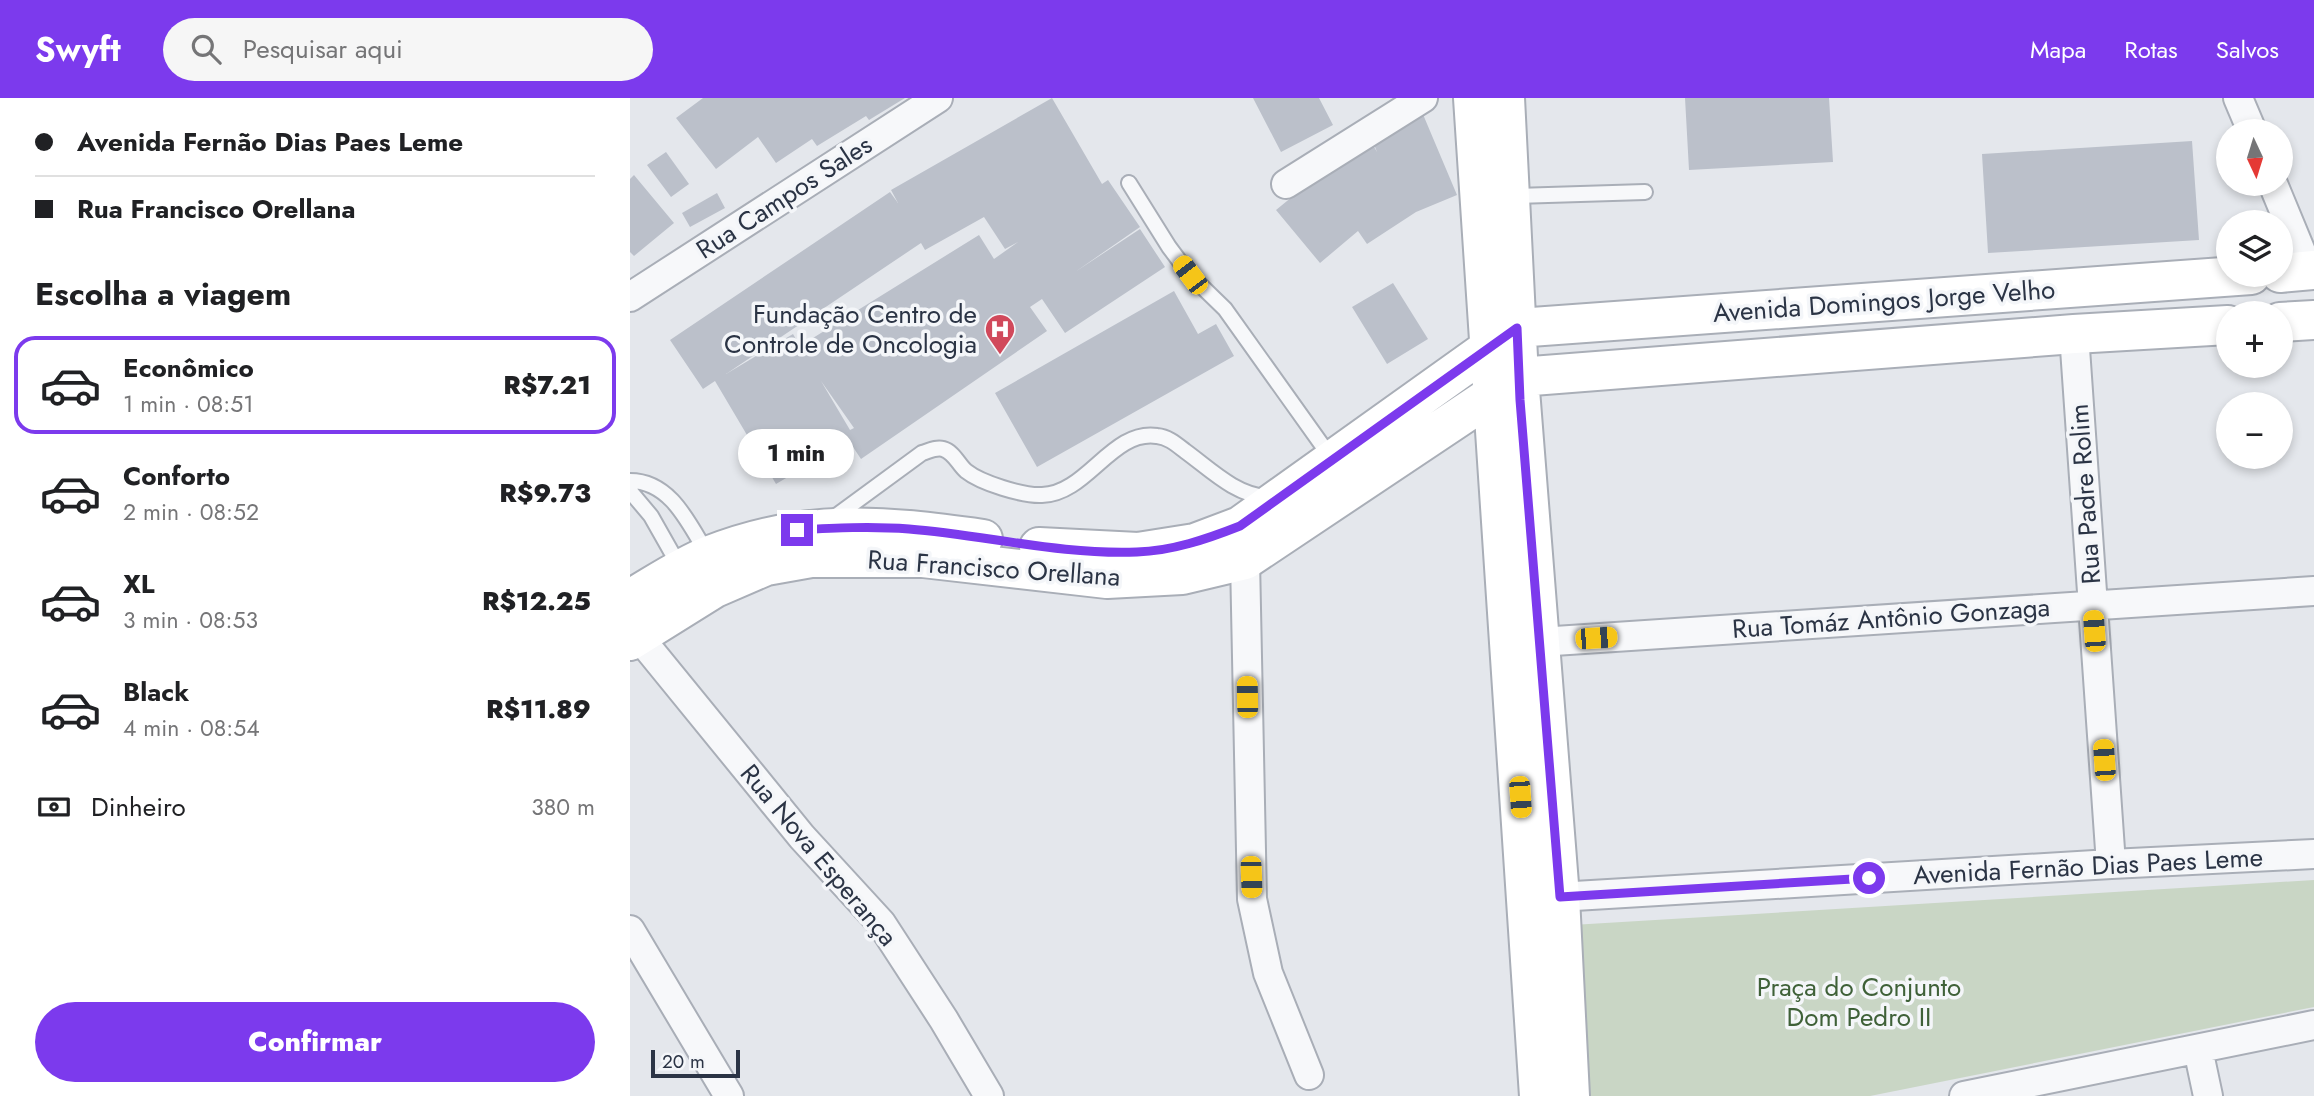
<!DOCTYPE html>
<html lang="pt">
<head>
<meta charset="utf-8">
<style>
	:root { --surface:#fff; --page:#f6f6f6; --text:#202124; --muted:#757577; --line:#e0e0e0; --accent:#7c3aed }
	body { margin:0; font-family:Jost,sans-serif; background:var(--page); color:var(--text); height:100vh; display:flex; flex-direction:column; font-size:26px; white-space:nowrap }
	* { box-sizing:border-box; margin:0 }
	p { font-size:23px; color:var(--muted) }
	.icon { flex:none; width:38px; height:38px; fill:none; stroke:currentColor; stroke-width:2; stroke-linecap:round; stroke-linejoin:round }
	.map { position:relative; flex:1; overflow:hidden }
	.side { display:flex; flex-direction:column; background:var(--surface); width:630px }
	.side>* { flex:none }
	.guide { display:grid; align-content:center; height:154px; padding:0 35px; background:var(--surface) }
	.needle { width:46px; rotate:176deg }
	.fabs { position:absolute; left:1586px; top:21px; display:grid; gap:14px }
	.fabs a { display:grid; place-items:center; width:77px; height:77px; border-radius:50%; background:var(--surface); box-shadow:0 4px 10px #0003; font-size:35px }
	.scale { position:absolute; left:21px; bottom:18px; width:89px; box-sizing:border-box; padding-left:7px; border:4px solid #2b3445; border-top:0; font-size:19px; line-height:24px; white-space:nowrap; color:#2b3445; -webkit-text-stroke:5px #f4f6f9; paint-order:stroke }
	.end { position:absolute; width:32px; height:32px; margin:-16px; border:9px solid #7c3aed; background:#fff; box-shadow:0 0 0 4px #fff }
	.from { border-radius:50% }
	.bubble { position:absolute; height:49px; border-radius:24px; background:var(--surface); box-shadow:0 4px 10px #0003; font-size:23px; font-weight:800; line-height:49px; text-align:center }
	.car { position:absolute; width:21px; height:42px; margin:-21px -10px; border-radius:9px; box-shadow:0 0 5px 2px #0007; background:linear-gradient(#f5c518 24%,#345 0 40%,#f5c518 0 76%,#345 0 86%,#f5c518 0) }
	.guide b { display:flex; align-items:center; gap:24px; height:66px; font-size:26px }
	.guide b+b { border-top:2px solid var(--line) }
	.guide i { width:18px; height:18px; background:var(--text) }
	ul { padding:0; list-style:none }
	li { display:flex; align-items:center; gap:21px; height:98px; margin:0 14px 10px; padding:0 21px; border:4px solid transparent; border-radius:21px }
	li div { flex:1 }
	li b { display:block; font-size:26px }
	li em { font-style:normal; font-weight:800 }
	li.on { border-color:var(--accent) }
	li>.icon { width:63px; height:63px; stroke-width:1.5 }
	h2 { padding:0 35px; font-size:32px; line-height:84px }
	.pay { display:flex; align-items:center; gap:18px; height:77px; padding:0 35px; font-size:26px }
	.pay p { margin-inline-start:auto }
	.action { display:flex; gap:14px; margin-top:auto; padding:14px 35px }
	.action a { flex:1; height:80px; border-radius:42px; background:var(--accent); color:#fff; font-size:28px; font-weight:800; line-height:80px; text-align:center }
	header { display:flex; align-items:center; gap:42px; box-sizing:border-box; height:98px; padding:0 35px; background:var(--accent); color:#fff }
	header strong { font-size:33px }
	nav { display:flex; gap:38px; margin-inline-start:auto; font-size:24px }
	.search { width:490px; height:63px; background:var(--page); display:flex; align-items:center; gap:18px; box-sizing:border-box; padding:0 24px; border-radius:38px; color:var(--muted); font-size:26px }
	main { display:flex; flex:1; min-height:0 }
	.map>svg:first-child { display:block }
	.green { fill:#c9d6c5 }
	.building { fill:#bbc0ca; fill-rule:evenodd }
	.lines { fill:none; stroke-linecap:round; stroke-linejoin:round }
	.lane-casing { stroke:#a9aeb7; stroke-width:18 }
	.street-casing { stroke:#a9aeb7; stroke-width:32 }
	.secondary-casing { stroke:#a9aeb7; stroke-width:42 }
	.lane { stroke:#f7f8fa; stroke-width:14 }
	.street { stroke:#f7f8fa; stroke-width:28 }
	.secondary { stroke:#fff; stroke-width:38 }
	.route { stroke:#7c3aed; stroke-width:9 }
	.labels { text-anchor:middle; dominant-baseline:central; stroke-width:7; stroke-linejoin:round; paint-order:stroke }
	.street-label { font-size:26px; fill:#2b3445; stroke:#f4f6f9 }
	.poi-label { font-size:26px; fill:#2b3445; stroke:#f4f6f9; text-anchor:end }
	.park-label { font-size:26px; fill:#3f6138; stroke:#f4f6f9 }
</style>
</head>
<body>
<header>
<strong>Swyft</strong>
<div class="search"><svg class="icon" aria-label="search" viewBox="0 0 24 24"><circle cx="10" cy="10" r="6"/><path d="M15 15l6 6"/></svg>Pesquisar aqui</div>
<nav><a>Mapa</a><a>Rotas</a><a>Salvos</a></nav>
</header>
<main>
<section class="side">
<div class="guide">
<b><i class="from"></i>Avenida Fernão Dias Paes Leme</b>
<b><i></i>Rua Francisco Orellana</b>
</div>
<h2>Escolha a viagem</h2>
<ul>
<li class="on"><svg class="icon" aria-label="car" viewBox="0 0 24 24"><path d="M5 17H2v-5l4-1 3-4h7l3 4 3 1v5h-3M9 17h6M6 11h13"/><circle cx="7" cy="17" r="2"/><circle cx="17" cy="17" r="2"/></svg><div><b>Econômico</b><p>1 min · 08:51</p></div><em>R$7.21</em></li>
<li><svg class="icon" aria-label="car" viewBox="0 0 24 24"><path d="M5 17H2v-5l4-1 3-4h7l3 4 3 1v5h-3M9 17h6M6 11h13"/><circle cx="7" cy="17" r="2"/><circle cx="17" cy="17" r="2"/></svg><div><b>Conforto</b><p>2 min · 08:52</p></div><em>R$9.73</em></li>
<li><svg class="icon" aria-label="car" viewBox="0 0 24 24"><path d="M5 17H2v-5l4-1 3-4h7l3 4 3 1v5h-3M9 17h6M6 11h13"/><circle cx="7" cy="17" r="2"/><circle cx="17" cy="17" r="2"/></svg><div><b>XL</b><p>3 min · 08:53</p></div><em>R$12.25</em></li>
<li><svg class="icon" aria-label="car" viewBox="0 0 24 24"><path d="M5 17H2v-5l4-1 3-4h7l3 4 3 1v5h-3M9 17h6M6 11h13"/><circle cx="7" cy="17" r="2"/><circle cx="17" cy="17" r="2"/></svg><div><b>Black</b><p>4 min · 08:54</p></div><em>R$11.89</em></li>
</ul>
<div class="pay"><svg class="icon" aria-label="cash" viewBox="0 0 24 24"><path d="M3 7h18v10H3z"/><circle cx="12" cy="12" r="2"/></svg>Dinheiro<p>380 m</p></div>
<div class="action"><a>Confirmar</a></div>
</section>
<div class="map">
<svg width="1684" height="998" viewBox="0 0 1684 998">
	<rect width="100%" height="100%" fill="#e4e7ec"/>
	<path class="green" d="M1684,782V909L1240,998H951L942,827Z"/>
	<path class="building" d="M73,0H275L239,22L236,18L187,48L182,41L146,65L128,39L86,71L46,20Z
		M422,0L472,86L478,82L510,129L445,174L510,131L535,169L435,235L412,201L400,209L417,233L231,361L219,343L146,386L85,283L73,291L40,242L260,94L268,105L261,92ZM354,119L375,151L388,144L364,161L349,137L170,248L163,236L96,276L291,145L295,152ZM191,283L224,330L220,332Z
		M623,0H689L703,27L651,54Z
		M1055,0H1199L1203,64L1059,72Z
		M792,14L827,97L786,114L737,146L728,133L690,165L646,112L690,76L743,47L747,54L740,36Z
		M1562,43L1569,142L1358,155L1352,56Z
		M36,54L59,86L41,99L17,67Z
		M4,77L44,125L4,158L0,154V81Z
		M87,95L95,110L60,129L52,115Z
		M763,185L798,241L757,266L722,209Z
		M544,193L568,236L586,226L604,258L407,369L365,295Z"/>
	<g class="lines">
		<g class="lane-casing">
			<path id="lane" d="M499,85L539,149L560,177L595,211L702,361
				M882,98L1015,94
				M0,383C41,383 59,426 78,457
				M0,393L21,418L51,471
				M202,421L292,355C299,353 306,349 313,351C324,354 328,366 336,373C351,385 393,398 412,397C457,396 482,331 527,338C538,339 546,346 555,353C580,371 605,397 637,399"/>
		</g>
		<g class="street-casing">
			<path id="street" d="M1608,0L1622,33
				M656,86L793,0
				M1643,86L1679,173
				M0,199L308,0
				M1444,236L1481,766
				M612,445L615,462L622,801L638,875L679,977
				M0,528L172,739L251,825L314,922L359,998
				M893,545L1684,493
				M911,800L1481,766L1684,756
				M0,832L99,998
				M1568,951L1578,998
				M1334,998L1684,927"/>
		</g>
		<g class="secondary-casing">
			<path id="secondary" d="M843,0L909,998
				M875,0L889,279L930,799L940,998
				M1650,175L1684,172
				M1650,224L1684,222
				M887,230L1621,177
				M409,449L508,454L565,445L610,428L876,238
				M0,501C26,486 52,468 80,457C177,419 253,427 353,441
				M0,543L85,490L136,468L181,460H293L477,481L552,477L615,462L889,279L1444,236L1598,227"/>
		</g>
		<use href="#lane" class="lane"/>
		<use href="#street" class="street"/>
		<use href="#secondary" class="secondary"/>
	</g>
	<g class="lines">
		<path class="route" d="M167,432C204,430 241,428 279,431C355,437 430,457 507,454C542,453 577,441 610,428L887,230L890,302L930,799L1239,780"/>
	</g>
	<defs>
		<g id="hospital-pin" transform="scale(1.575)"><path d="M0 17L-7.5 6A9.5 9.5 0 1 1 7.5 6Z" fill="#d1495b" stroke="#f4f6f9"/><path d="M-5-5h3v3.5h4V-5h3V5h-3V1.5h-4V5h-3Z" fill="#fff"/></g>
	</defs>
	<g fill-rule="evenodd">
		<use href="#hospital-pin" x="370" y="231"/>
	</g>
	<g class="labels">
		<g class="street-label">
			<text transform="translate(154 99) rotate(-33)">Rua Campos Sales</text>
			<text transform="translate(1254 203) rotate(-4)">Avenida Domingos Jorge Velho</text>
			<text transform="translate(1455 396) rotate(-94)">Rua Padre Rolim</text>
			<text transform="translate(364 470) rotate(4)">Rua Francisco Orellana</text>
			<text transform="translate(1261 520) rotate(-4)">Rua Tomáz Antônio Gonzaga</text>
			<text transform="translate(189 757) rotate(50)">Rua Nova Esperança</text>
			<text transform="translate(1458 768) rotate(-3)">Avenida Fernão Dias Paes Leme</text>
		</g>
		<g class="poi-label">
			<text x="347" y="216">Fundação Centro de<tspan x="347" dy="30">Controle de Oncologia</tspan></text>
		</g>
		<g class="park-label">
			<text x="1229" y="889">Praça do Conjunto<tspan x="1229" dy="30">Dom Pedro II</tspan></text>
		</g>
	</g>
</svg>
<div class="fabs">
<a><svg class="needle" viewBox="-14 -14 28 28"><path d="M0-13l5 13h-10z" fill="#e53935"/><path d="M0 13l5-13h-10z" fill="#757577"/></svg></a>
<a><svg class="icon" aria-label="layers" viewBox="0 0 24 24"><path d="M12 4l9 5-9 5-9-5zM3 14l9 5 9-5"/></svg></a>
<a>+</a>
<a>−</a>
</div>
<div class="scale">20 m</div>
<i class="end from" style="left:1239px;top:780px"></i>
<i class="end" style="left:167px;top:432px"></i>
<div class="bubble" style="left:108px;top:331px;width:116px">1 min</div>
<i class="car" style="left:560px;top:177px;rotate:323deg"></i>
<i class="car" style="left:1464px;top:533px;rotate:356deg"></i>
<i class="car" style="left:966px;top:540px;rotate:86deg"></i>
<i class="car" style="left:617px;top:599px;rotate:359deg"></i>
<i class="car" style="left:1474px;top:662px;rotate:356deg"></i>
<i class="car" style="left:890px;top:699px;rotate:176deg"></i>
<i class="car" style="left:621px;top:779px;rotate:178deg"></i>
</div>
</main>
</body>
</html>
